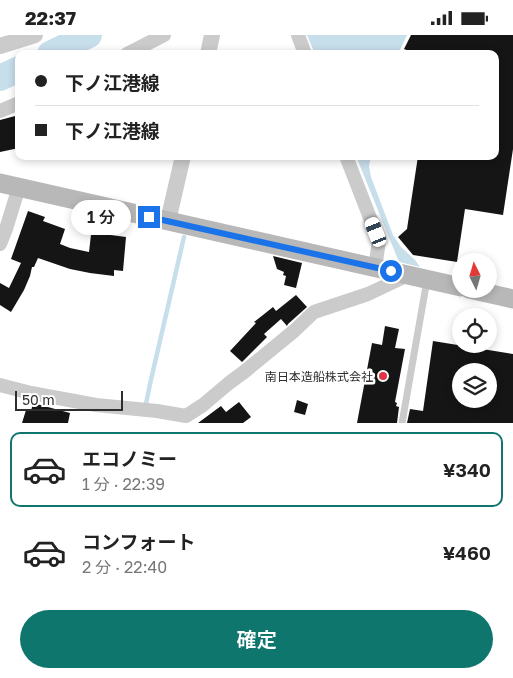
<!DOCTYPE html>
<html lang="ja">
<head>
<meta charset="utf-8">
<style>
	:root { --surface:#fff; --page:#f6f6f6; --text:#222; --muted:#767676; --line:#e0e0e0; --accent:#0f766e }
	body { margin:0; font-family:"Golos Text","Noto Sans JP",sans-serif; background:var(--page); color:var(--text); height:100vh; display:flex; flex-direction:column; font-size:19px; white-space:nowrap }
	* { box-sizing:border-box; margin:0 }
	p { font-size:16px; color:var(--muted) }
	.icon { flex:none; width:28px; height:28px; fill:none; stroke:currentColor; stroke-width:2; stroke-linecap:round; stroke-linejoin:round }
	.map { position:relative; height:388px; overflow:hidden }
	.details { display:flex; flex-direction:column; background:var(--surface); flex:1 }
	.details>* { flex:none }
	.top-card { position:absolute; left:15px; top:15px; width:484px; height:110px; border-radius:10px; box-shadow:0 2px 8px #0003; display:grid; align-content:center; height:110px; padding:0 20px; background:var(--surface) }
	.needle { width:32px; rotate:355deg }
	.tools { position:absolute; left:452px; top:218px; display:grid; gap:10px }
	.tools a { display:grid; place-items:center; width:45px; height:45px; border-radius:50%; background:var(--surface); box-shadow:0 2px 8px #0003; font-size:25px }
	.scale { position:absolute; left:15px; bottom:12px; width:108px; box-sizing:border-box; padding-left:5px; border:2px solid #2e2e2e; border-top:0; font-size:14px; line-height:18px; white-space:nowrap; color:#2e2e2e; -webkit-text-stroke:4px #fff; paint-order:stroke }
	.end { position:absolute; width:22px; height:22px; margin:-11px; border:6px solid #1a73e8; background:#fff; box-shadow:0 0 0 2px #fff }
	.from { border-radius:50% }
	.bubble { position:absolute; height:35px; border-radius:18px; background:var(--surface); box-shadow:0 2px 8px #0003; font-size:16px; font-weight:600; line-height:35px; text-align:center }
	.car { position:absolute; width:15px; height:30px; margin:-15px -8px; border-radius:6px; box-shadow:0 0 4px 1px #0007; background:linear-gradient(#fff 24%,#345 0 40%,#fff 0 76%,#345 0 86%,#fff 0) }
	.top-card b { display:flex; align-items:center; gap:18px; height:48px; font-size:19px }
	.top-card b+b { border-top:1px solid var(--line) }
	.top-card i { width:12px; height:12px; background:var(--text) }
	ul { padding:9px 0 0; list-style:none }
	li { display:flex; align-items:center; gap:15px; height:75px; margin:0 10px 8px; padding:0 10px; border:2px solid transparent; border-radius:10px }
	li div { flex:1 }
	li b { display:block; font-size:19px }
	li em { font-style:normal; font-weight:600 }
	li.selected { border-color:var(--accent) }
	li>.icon { width:45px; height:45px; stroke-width:1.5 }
	.primary-button { display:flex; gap:10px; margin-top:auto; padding:10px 20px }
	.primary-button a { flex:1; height:58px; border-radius:30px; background:var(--accent); color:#fff; font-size:20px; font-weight:600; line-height:58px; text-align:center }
	.status { display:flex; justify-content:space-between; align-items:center; height:35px; padding:0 25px; background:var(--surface); direction:ltr }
	.status svg { height:14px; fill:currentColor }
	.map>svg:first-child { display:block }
	.water { fill:#c7deeb }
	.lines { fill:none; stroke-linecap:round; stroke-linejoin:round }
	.stream { stroke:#c7deeb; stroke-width:4.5 }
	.river { stroke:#c7deeb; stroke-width:26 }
	.building { fill:#151515; fill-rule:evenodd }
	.service { stroke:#cbcbcb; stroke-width:7 }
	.minor { stroke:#cbcbcb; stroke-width:14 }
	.tertiary { stroke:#cbcbcb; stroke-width:16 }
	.secondary { stroke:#b8b8b8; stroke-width:19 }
	.route { stroke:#1a73e8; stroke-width:6 }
	.poi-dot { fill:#e23245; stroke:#fff; stroke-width:2 }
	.labels { text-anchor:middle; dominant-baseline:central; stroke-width:5; stroke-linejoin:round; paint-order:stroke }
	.poi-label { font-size:12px; fill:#2e2e2e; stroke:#fff; text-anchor:end }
</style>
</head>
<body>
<div class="status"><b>22:37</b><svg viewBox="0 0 49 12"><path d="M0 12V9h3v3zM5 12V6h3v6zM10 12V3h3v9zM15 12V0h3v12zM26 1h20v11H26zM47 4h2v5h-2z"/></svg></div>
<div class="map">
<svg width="513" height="388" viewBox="0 0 513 388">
	<rect width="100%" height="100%" fill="#fff"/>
	<path class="water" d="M307,0H407L398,19H315Z
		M356,121H371L369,131L371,142L393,200L401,212L415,225L420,232L399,227Z"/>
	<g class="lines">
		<path class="stream" d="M146,369L150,349L184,202"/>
		<path class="river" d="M50,19L89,0
			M0,43L19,34"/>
	</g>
	<path class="building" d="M411,0H513V114L503,180L465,174L457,227L413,220L398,202L407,194L418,121H495V19H416L404,14Z
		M19,80V113L0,117V85Z
		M28,176L45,182L43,186L65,194L60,209L70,213L89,217L92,191L104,193L103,199L126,202L123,236L114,235V241L90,238L70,234L38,223L34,232H32L30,241L24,255L11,277L0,270V248L9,253L21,228L11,224Z
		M273,221L302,228L296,253L284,250L286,241L283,240L284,237L277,234Z
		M296,260L307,272L288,289L287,291L281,284L264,299L267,302L242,327L230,316L256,288L254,287L263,280L273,272L276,276Z
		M385,291L399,294L395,313L405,314L395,367L397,368L396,371L399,372L397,388H357L372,308L382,310Z
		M433,306L513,319V388H407L410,374L423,376ZM461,336H489V364H461Z
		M297,365L308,369L305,380L294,377Z
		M239,367L251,382L243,388H198L221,371L226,377Z
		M33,368L70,378L68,388H22L26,375L31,376Z"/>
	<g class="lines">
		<path class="service" d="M402,388L427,245"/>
		<path class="minor" d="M298,0L305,19
			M127,19L164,0
			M0,76L19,68
			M346,121L379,206L375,233
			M0,209L6,194L19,152
			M0,350L31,358L96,370L157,376L186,381L203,370L229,348L244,337L294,296L314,277L368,259L408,240"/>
		<path class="tertiary" d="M0,11L35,0
			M208,19L212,0
			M168,186L183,121"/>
		<path class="secondary" d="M0,148L461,252
			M469,254L513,264"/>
	</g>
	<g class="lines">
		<path class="route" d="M149,182L391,236"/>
	</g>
	<circle class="poi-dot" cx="383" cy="341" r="5"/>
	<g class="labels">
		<g class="poi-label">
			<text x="373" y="341">南日本造船株式会社</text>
		</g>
	</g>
</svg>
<div class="tools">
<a><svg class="needle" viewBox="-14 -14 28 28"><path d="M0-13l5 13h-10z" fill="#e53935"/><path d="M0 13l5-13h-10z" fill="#767676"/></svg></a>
<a><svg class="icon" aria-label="locate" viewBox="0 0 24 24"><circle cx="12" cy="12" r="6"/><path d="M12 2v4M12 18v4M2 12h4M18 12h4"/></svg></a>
<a><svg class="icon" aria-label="layers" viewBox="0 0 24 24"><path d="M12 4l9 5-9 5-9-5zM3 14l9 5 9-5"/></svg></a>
</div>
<div class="scale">50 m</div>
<i class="end from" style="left:391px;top:236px"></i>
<i class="end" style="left:149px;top:182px"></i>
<div class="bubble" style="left:71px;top:165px;width:60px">1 分</div>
<i class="car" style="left:376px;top:197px;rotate:338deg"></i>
<div class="top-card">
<b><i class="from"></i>下ノ江港線</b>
<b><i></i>下ノ江港線</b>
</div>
</div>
<section class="details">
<ul>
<li class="selected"><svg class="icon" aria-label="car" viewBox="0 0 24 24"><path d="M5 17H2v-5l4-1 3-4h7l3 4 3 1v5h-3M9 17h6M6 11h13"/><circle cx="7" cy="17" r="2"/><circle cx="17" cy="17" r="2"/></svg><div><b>エコノミー</b><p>1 分 · 22:39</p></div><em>¥340</em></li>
<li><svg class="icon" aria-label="car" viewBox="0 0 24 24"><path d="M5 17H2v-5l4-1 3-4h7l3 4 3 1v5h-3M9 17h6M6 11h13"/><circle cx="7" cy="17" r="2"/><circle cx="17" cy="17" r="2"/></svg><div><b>コンフォート</b><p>2 分 · 22:40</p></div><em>¥460</em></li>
</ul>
<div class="primary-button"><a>確定</a></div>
</section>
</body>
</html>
